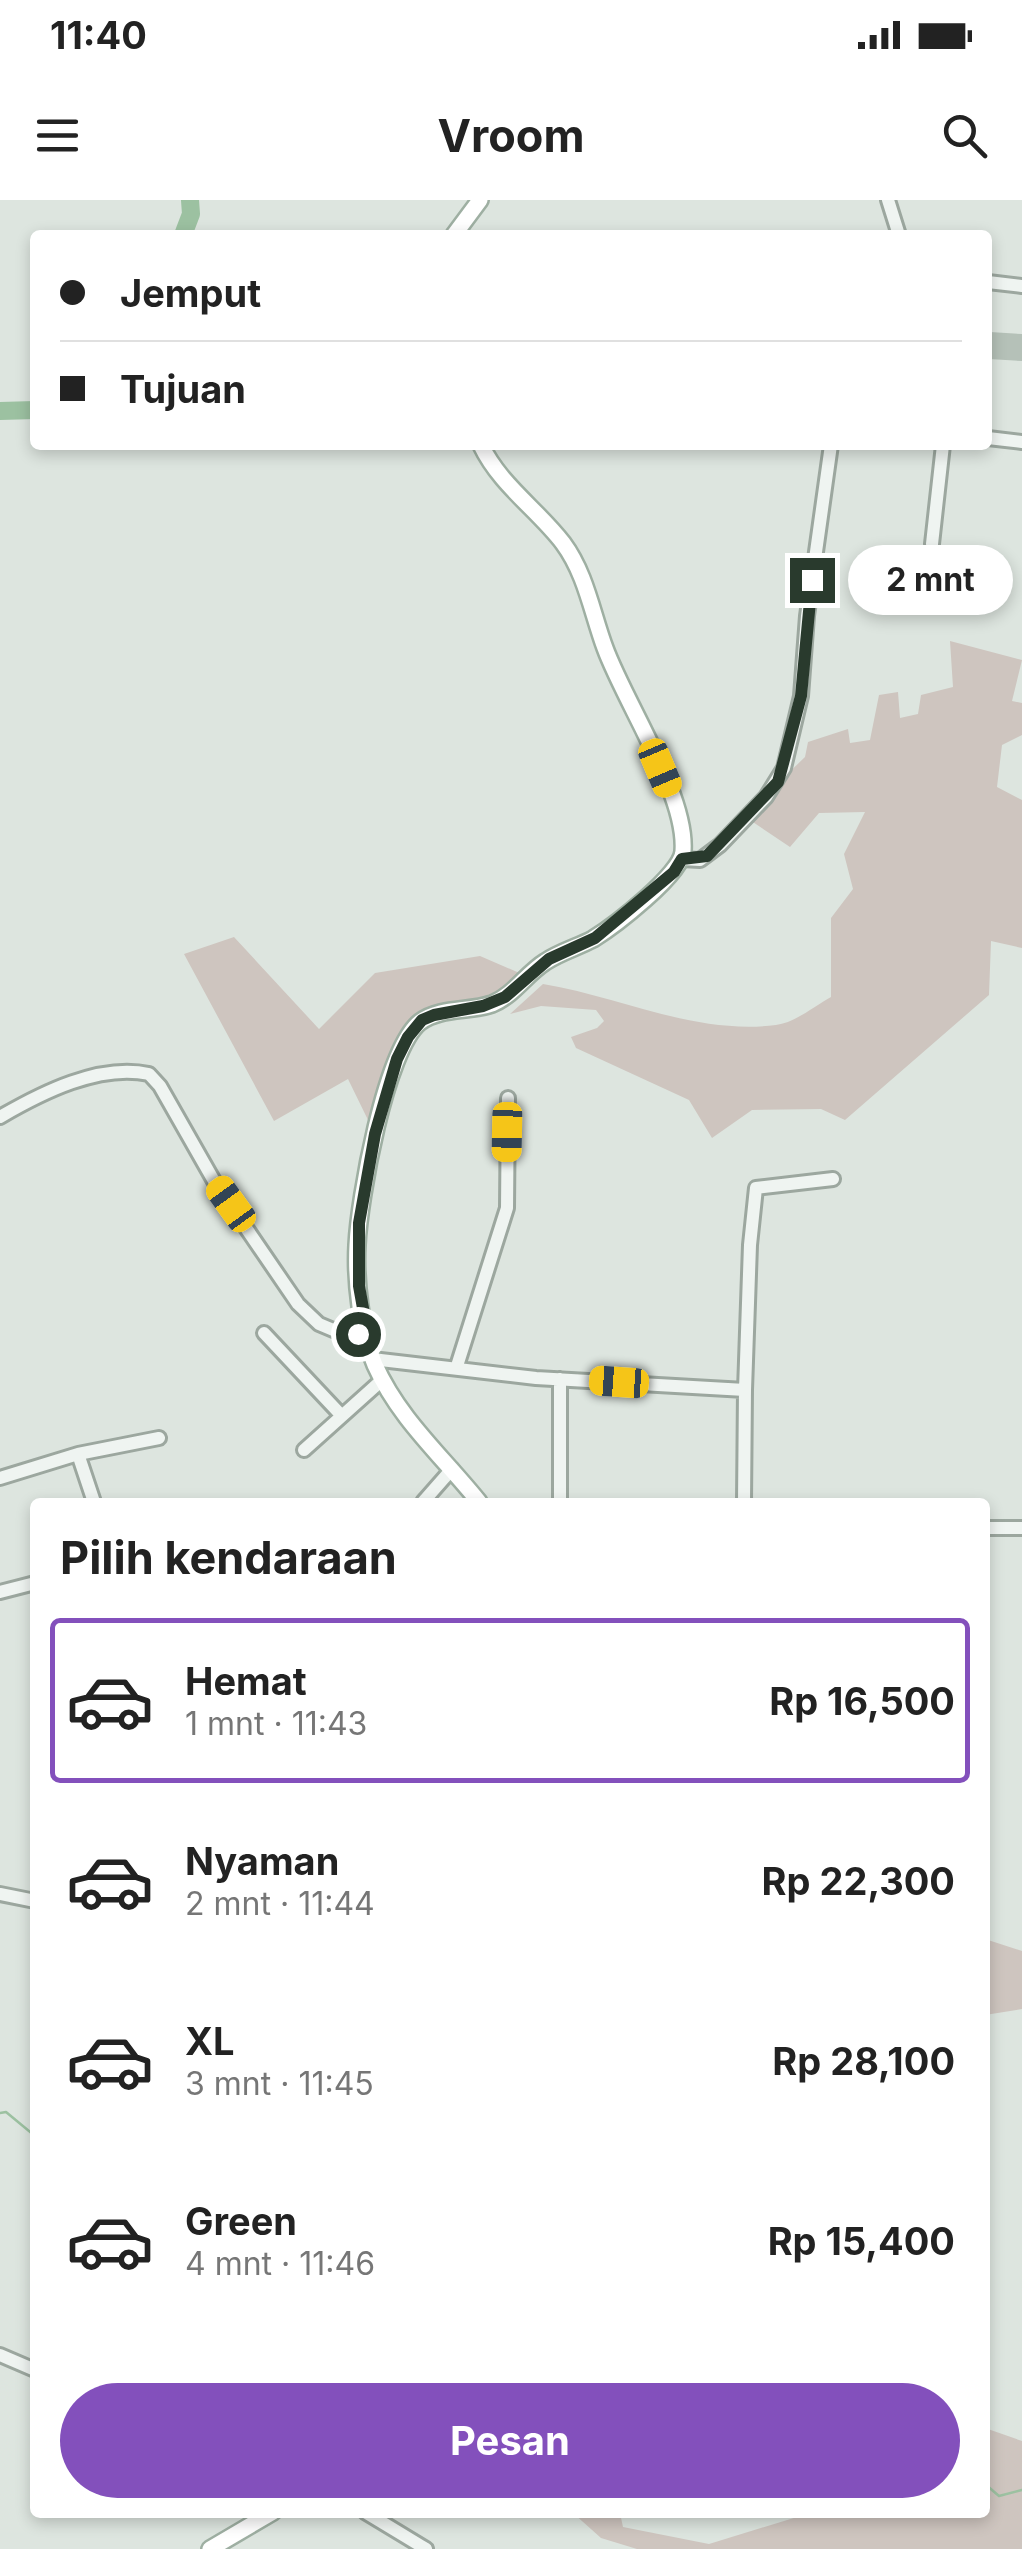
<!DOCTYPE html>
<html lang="id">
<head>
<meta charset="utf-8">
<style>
	:root { --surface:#fff; --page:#f2f2f2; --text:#222; --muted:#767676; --line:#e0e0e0; --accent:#8350bc }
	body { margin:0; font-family:Inter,sans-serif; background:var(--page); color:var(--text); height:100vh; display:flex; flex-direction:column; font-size:38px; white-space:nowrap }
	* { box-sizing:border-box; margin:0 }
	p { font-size:32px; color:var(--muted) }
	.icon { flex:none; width:55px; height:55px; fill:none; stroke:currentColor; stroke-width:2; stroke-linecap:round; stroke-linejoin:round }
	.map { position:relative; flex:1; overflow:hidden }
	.panel { position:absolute; left:30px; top:1298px; width:960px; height:1020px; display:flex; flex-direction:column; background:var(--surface); border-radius:10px; box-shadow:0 5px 15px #0003 }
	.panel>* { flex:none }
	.hud { position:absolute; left:30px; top:30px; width:962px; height:220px; border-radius:10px; box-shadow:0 5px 15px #0003; display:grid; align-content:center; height:220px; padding:0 30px; background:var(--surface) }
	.end { position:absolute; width:45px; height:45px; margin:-22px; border:12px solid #293a2d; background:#fff; box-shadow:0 0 0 5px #fff }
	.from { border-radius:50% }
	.bubble { position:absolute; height:70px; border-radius:35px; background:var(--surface); box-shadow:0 5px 15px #0003; font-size:32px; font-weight:700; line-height:70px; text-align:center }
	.car { position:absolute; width:30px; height:60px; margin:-30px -15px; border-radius:12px; box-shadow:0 0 8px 2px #0007; background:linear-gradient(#f5c518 24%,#345 0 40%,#f5c518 0 76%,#345 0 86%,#f5c518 0) }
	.hud b { display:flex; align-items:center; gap:35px; height:95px; font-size:38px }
	.hud b+b { border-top:2px solid var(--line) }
	.hud i { width:25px; height:25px; background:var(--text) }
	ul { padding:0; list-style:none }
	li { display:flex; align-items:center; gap:30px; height:165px; margin:0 20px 15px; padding:0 10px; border:5px solid transparent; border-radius:10px }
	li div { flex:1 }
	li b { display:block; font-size:38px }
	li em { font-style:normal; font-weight:700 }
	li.active { border-color:var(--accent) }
	li>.icon { width:90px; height:90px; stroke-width:1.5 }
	h2 { padding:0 30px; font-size:45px; line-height:120px }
	.primary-button { display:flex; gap:20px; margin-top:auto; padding:20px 30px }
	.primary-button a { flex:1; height:115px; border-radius:60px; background:var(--accent); color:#fff; font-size:40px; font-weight:700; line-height:115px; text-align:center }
	.status { display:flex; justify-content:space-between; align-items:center; height:70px; padding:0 50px; background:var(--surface); direction:ltr }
	.status svg { height:28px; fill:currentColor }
	header { display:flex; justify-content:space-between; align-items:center; height:130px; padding:0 30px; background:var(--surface); font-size:45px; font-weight:700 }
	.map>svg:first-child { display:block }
	.green { fill:#cec5bf }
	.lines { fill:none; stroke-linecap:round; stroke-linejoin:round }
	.stream { stroke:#9cc1a1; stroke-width:2.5 }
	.river { stroke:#9cc1a1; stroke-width:18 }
	.building { fill:#b5c1b8 }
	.minor-casing { stroke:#9ca79f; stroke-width:18 }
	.major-casing { stroke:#9eafa2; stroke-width:20 }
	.minor { stroke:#eff4f1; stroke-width:12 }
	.major { stroke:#fff; stroke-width:15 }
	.route { stroke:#293a2d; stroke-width:12 }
</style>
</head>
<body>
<div class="status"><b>11:40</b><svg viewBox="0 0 49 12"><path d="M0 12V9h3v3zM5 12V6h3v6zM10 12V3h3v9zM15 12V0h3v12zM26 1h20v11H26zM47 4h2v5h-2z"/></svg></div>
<header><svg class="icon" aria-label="menu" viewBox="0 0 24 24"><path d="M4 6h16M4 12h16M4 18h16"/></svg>Vroom<svg class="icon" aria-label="search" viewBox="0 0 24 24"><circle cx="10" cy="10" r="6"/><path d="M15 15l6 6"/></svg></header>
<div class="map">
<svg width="1022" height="2349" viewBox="0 0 1022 2349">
	<rect width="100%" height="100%" fill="#dde5df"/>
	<path class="green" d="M950,441L1022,460L1012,501L1022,503V535L1002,545L997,587L1022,600V748L991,741L989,795L845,920L821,909L752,910L712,938L689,900L576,848L571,837L597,828L604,821L596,810L541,806L510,814L543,784C621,797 695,835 776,825C794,823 815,806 831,797V718L853,689L844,654L865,612L819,613L790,647L744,616L805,557L808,542L848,529L850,543L870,540L879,495L898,492L900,518L918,514L921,495L953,487Z
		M234,737L319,829L375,773L480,756L524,775L512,786L408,834L384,922L368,920L348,879L274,921L184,754Z
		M985,1739L1022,1751V1809L985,1815Z
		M985,2228L1022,2241V2349H637L601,2338L573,2313H620L623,2327L709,2344L810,2313L970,2317L971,2313L985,2312Z"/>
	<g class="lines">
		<path class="stream" d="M0,1913L6,1912L35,1936
			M985,2284L999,2296L1022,2290"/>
		<path class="river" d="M183,35L191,14L190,0
			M0,211L35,210"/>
	</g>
	<path class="building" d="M990,132L1022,134V161L989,159Z"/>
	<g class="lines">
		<g class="minor-casing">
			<path id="minor" d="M888,0L899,35
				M988,82L1022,86
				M988,238L1022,242
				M932,344L943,245
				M682,659L700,660L720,645L766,597L784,568L801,496L807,416L831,245
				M0,917C41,893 100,863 149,874L160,886L214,981L298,1104L319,1124L338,1132L367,1136
				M264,1133L342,1216
				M372,1159L536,1178L745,1190L744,1302
				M457,1166L507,1008L508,898
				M560,1179V1302
				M745,1190L750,1045L756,988L833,979
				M304,1250L382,1180
				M78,1254L159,1238
				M0,1278L78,1254L94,1302
				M423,1302L452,1269
				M985,1328H1022
				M0,1392L35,1383
				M0,1694L35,1701
				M0,2155L35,2170
				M365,2312L426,2349"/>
		</g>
		<g class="major-casing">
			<path id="major" d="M454,35L480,0
				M479,1302C443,1257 399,1219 375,1165C361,1132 355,1081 357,1045C359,1000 385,850 420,822C440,807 469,812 492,804C514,795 526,774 545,762C560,752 578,747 593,739C614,726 682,674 683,651C687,595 625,503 605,448C592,413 586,374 563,343C537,309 500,285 481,245
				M210,2349L273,2312"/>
		</g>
		<use href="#minor" class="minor"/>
		<use href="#major" class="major"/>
	</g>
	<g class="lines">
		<path class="route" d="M358,1134L368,1136L359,1086V1023L375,934L397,859L408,837L422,820L434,815L483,806L505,797L549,759L595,738L674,672L682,659L707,656L778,582L801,496L812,380"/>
	</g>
</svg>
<i class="end from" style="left:358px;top:1134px"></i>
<i class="end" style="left:812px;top:380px"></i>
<div class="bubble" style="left:848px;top:345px;width:165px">2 mnt</div>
<i class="car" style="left:660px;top:568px;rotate:157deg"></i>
<i class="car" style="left:507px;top:932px;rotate:181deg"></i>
<i class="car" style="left:231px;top:1004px;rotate:324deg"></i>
<i class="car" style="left:619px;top:1182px;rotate:274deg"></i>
<div class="hud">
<b><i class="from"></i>Jemput</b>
<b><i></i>Tujuan</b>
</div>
<section class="panel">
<h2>Pilih kendaraan</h2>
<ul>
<li class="active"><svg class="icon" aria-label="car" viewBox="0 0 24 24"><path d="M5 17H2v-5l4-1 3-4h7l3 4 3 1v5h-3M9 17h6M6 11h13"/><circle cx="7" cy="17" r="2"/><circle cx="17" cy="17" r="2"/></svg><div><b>Hemat</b><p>1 mnt · 11:43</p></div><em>Rp 16,500</em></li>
<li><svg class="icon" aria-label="car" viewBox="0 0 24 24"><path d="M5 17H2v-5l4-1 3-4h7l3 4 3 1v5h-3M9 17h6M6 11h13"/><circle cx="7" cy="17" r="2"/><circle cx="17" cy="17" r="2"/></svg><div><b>Nyaman</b><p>2 mnt · 11:44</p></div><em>Rp 22,300</em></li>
<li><svg class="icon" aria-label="car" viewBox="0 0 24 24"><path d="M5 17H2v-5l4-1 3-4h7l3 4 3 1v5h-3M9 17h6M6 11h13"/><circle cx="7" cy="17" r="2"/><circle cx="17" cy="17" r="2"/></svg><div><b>XL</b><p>3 mnt · 11:45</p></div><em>Rp 28,100</em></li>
<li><svg class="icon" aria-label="car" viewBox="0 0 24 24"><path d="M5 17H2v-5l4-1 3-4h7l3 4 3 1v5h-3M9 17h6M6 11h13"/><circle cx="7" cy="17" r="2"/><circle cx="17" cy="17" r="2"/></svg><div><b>Green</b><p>4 mnt · 11:46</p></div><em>Rp 15,400</em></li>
</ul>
<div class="primary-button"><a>Pesan</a></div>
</section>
</div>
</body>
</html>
